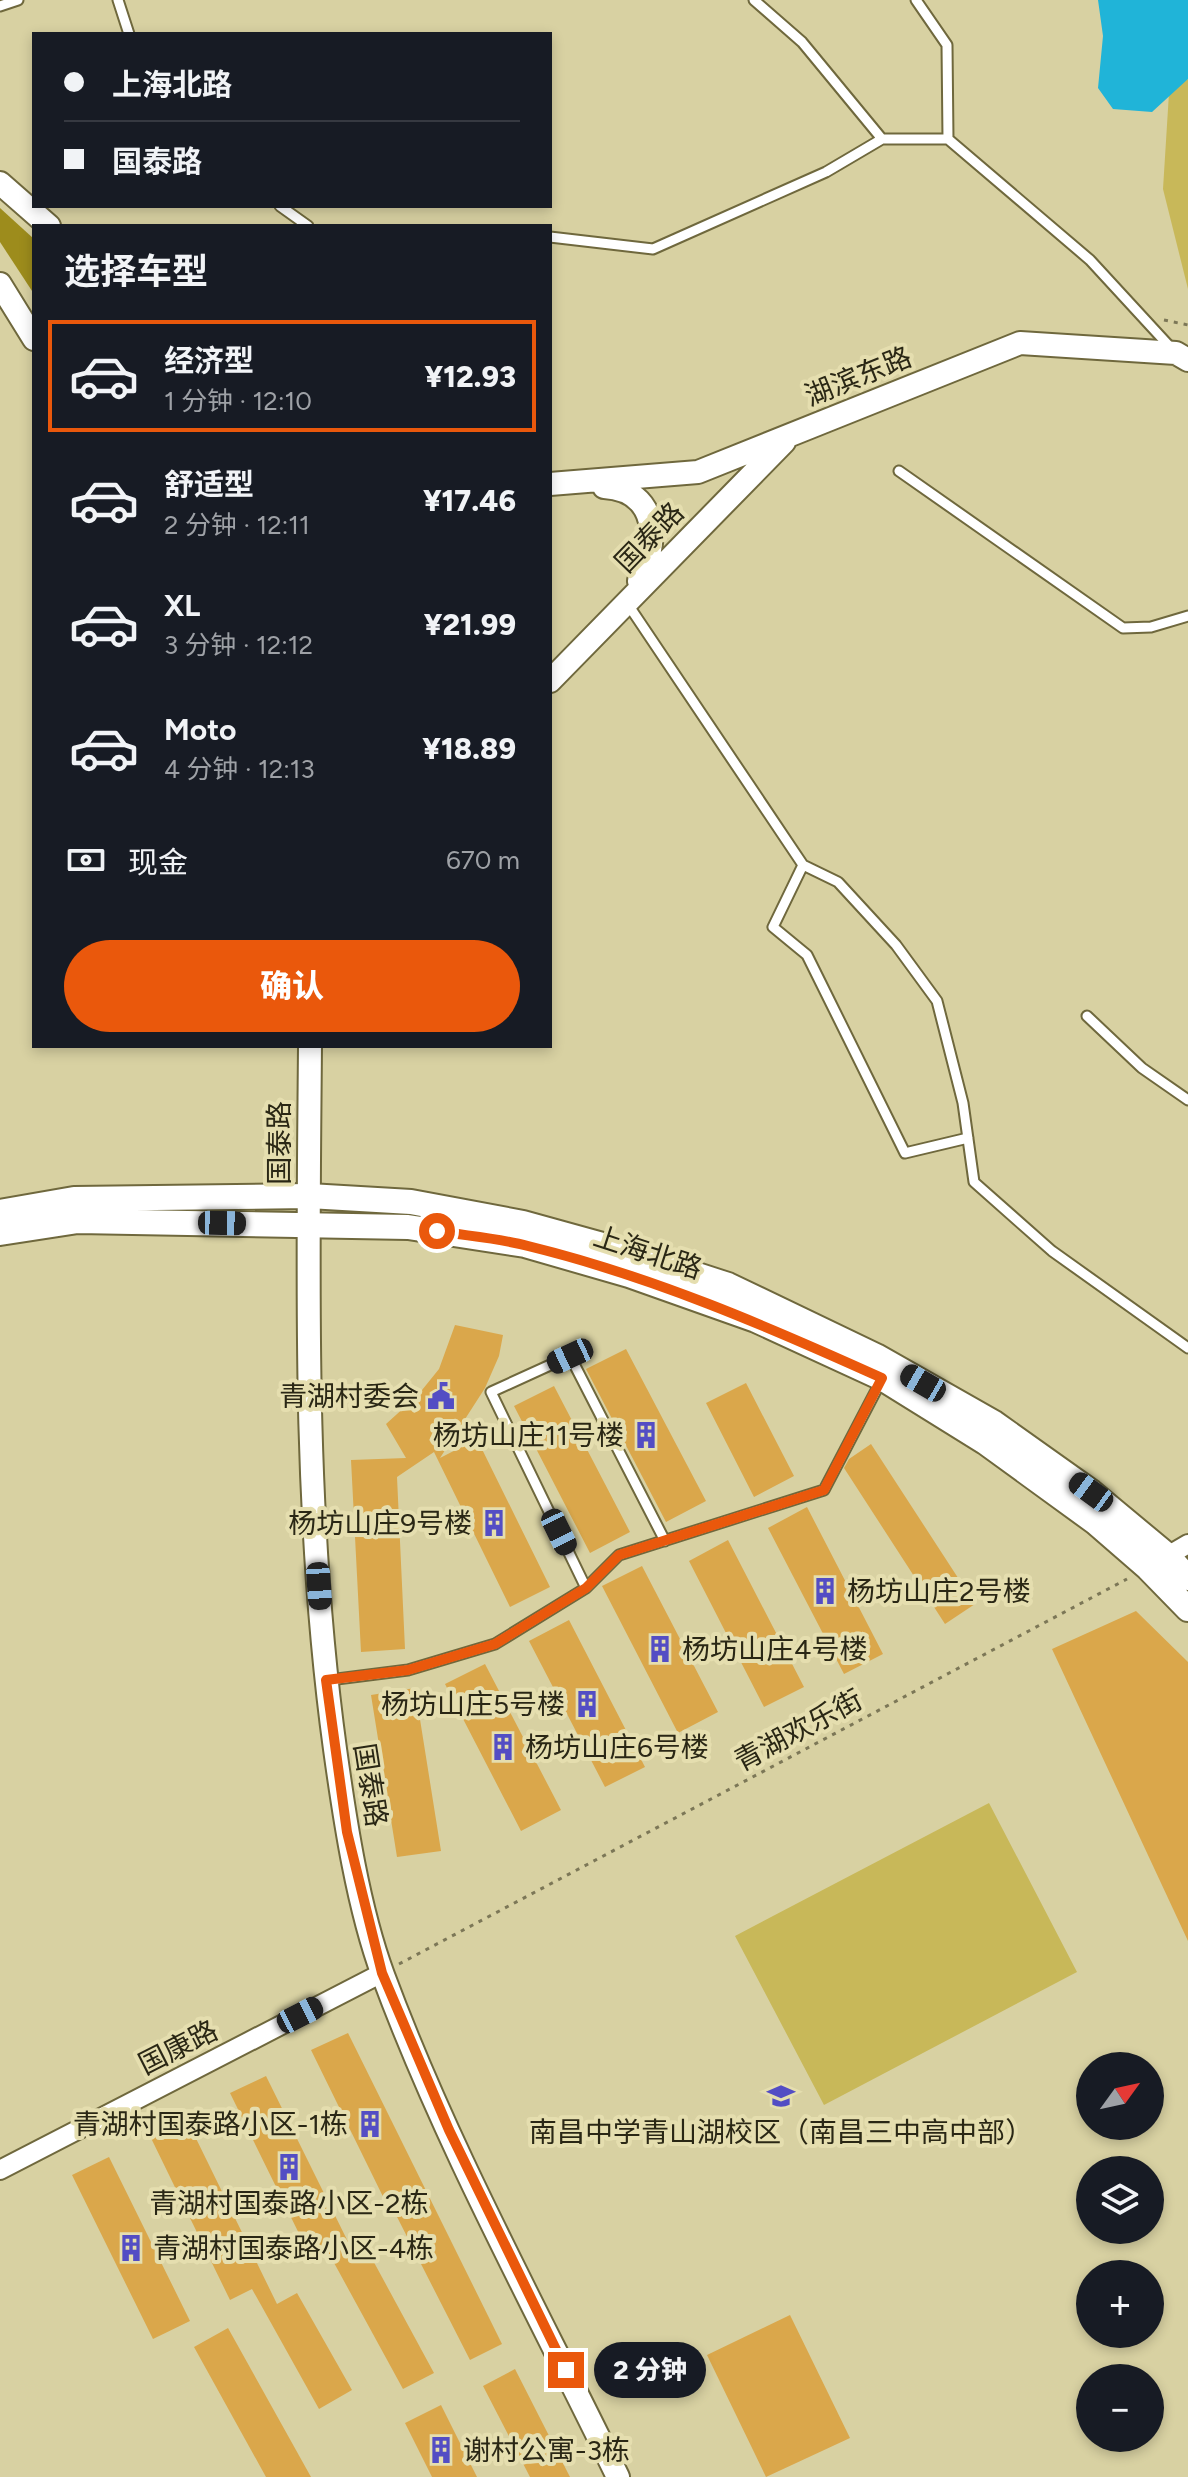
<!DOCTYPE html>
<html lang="zh">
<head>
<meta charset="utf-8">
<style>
	:root { --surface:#171b24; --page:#242831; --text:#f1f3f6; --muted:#9ea1a6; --line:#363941; --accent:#ea580c }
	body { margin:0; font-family:Figtree,"Noto Sans SC",sans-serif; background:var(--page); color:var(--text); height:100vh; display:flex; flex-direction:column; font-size:30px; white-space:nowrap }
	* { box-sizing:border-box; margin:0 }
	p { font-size:26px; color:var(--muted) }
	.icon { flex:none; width:44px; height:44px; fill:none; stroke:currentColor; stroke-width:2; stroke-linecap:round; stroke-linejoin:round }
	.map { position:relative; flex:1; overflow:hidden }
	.sheet { position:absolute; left:32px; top:224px; width:520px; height:824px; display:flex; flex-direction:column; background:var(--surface); border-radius:0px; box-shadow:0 4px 12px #0003 }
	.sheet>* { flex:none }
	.top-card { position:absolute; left:32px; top:32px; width:520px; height:176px; border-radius:0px; box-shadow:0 4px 12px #0003; display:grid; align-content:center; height:176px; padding:0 32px; background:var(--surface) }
	.needle { width:52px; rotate:57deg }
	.tools { position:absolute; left:1076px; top:2052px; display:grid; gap:16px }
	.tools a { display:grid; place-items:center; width:88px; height:88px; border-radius:50%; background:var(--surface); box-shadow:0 4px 12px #0003; font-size:40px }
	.end { position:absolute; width:36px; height:36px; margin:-18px; border:10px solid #ea580c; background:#fff; box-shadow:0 0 0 4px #fff }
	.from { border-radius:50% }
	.bubble { position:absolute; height:56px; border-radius:28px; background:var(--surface); box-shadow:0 4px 12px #0003; font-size:26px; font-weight:800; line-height:56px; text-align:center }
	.car { position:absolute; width:24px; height:48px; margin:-24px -12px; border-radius:10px; box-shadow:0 0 6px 2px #0007; background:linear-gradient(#222 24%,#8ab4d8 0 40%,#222 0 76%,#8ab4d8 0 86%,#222 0) }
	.top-card b { display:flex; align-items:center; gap:28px; height:76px; font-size:30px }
	.top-card b+b { border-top:2px solid var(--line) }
	.top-card i { width:20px; height:20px; background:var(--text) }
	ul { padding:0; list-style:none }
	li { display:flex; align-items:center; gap:24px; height:112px; margin:0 16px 12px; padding:0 16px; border:4px solid transparent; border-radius:0px }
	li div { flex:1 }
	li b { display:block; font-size:30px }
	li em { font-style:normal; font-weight:800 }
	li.active { border-color:var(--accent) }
	li>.icon { width:72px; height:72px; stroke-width:1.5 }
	h2 { padding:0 32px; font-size:36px; line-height:96px }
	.pay { display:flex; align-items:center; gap:20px; height:88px; padding:0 32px; font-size:30px }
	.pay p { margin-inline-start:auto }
	.primary-button { display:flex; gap:16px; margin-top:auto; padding:16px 32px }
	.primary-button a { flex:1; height:92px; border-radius:48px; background:var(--accent); color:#fff; font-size:32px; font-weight:800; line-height:92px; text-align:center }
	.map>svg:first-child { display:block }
	.green { fill:#c8b859 }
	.forest { fill:#9d8c1c }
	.water { fill:#20b4d8 }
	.building { fill:#daa74b }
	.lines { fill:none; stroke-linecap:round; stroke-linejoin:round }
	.service-casing { stroke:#6f683d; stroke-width:13 }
	.minor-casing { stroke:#6f683d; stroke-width:22 }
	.tertiary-casing { stroke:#6f683d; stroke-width:26 }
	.secondary-casing { stroke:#6f683d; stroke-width:28 }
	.path { stroke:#7c7757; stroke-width:3; stroke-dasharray:4 6; stroke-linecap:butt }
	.service { stroke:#fff; stroke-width:9 }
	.minor { stroke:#fff; stroke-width:18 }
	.tertiary { stroke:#fff; stroke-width:22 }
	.secondary { stroke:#fff; stroke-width:24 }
	.route { stroke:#ea580c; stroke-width:10 }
	.labels { text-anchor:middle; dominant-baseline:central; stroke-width:8; stroke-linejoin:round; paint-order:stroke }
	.street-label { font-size:28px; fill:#2a2715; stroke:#e5deaf }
	.poi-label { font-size:28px; fill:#2a2715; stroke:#e5deaf; text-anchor:end }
</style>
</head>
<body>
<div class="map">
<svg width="1188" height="2477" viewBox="0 0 1188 2477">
	<rect width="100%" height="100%" fill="#d8d1a2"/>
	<path class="green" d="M1188,79V289L1163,189L1169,93Z
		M989,1803L1077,1972L824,2105L735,1936Z"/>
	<path class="forest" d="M0,208L34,239V294L0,242Z"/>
	<path class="water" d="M1098,0H1188V79L1152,112L1113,109L1098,88L1103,36Z"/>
	<path class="building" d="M455,1325L503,1335L499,1356L485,1388L440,1458L477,1439L550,1587L510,1607L434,1452L397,1477L405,1649L361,1652L351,1460L406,1458L386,1424L418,1395L439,1369Z
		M626,1349L706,1501L666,1522L586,1369Z
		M746,1383L794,1476L754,1497L706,1403Z
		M554,1386L630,1532L590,1553L514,1406Z
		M871,1444L975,1604L945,1624L844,1468L849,1459Z
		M807,1507L883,1654L844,1674L768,1528Z
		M728,1540L804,1687L764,1707L689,1561Z
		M642,1566L718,1712L678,1733L602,1586Z
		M1136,1611L1188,1662V1941L1052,1649Z
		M569,1620L645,1767L605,1787L529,1641Z
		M485,1664L561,1810L521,1831L445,1684Z
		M415,1688L441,1851L397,1857L371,1695Z
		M348,2033L502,2344L470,2360L395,2213L392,2215L311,2050Z
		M266,2076L358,2262L370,2255L434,2373L403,2389L327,2250L311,2258L230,2093Z
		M186,2118L277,2304L297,2293L352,2390L319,2409L252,2289L230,2300L150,2136Z
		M109,2157L190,2321L153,2339L72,2175Z
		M790,2315L850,2438L766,2477L707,2355Z
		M228,2328L311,2477H266L194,2347Z
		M515,2369L570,2477H530L483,2386Z
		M441,2405L477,2477H432L405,2423Z"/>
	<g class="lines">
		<g class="service-casing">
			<path id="service" d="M118,0L129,34
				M754,0L802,42L882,139
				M916,0L947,45L948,139L1090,260L1171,348
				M0,6L18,0
				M280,206L308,226
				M550,237L653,249L826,172L882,139H948
				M899,471L1123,628L1151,627L1188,616
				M627,603L803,865L838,882L896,945L937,1001L963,1103L974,1182L1052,1251L1188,1348
				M803,865L773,927L807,955L905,1153L968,1138
				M1087,1016L1142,1068L1188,1100
				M586,1588L491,1392L570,1356L665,1541
				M329,1680L408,1670L495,1644L586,1588L619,1555L824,1490L881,1381"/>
		</g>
		<g class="minor-casing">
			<path id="minor" d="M1159,1561L1188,1544
				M0,2170L382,1973"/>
		</g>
		<g class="tertiary-casing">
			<path id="tertiary" d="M0,183L49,226
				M0,284L34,339
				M550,484L698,472L1020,343L1176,353L1188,360
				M604,487C658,490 660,542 639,581
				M550,681L784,442
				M310,1046C308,1280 303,1516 335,1749C345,1821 358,1907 383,1975C447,2148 538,2312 618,2477"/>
		</g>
		<g class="secondary-casing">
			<path id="secondary" d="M0,1212L74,1199L309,1196L411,1202L523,1223L617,1249L728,1285L876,1356L994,1423L1091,1492L1168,1556L1188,1578
				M0,1233L78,1221L408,1227L525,1245L629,1275L756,1320L882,1378L985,1442L1095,1522L1148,1568L1188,1609"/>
		</g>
		<path class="path" d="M1164,320L1188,325
			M399,1964L1127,1579"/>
		<use href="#service" class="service"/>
		<use href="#minor" class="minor"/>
		<use href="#tertiary" class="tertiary"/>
		<use href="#secondary" class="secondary"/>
	</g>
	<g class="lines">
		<path class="route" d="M437,1231C467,1236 498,1238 528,1246C651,1276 767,1326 882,1378L824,1490L619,1555L586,1588L495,1644L408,1670L326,1680L347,1832L382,1973L449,2130L566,2370"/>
	</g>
	<defs>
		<g id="civic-bare" transform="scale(2.16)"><path d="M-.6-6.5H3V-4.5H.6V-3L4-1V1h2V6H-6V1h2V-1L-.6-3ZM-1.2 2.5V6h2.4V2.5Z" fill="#534dc4" stroke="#e5deaf" stroke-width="2.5" paint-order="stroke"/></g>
		<g id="building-bare" transform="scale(2.16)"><path d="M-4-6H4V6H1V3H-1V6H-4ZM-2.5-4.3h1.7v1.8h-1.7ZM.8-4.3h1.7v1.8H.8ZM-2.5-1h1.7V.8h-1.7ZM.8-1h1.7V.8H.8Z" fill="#534dc4" stroke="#e5deaf" stroke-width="2.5" paint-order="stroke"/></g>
		<g id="school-bare" transform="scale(2.16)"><path d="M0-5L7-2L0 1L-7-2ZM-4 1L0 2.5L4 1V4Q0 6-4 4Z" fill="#534dc4" stroke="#e5deaf" stroke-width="2.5" paint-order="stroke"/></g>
	</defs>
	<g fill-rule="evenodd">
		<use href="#civic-bare" x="441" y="1396"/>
		<use href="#building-bare" x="646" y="1435"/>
		<use href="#building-bare" x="494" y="1523"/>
		<use href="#building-bare" x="825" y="1591"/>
		<use href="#building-bare" x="660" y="1649"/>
		<use href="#building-bare" x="587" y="1704"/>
		<use href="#building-bare" x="503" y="1747"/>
		<use href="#school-bare" x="781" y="2096"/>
		<use href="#building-bare" x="370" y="2124"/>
		<use href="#building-bare" x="289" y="2167"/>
		<use href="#building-bare" x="131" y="2248"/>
		<use href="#building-bare" x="441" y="2450"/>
	</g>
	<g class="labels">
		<g class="street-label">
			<text transform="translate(858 376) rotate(-22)">湖滨东路</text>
			<text transform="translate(649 537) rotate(-46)">国泰路</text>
			<text transform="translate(279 1143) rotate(-90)">国泰路</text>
			<text transform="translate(648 1252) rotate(18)">上海北路</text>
			<text transform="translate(798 1730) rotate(-28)">青湖欢乐街</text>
			<text transform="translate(371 1785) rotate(81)">国泰路</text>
			<text transform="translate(178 2047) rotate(-27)">国康路</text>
		</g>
		<g class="poi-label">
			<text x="419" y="1396">青湖村委会</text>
			<text x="624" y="1435">杨坊山庄11号楼</text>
			<text x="472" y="1523">杨坊山庄9号楼</text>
			<text x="847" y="1591" text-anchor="start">杨坊山庄2号楼</text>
			<text x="682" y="1649" text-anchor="start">杨坊山庄4号楼</text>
			<text x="565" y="1704">杨坊山庄5号楼</text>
			<text x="525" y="1747" text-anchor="start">杨坊山庄6号楼</text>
			<text x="348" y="2124">青湖村国泰路小区-1栋</text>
			<text x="781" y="2132" text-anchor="middle">南昌中学青山湖校区（南昌三中高中部）</text>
			<text x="289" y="2203" text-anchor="middle">青湖村国泰路小区-2栋</text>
			<text x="153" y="2248" text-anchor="start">青湖村国泰路小区-4栋</text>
			<text x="463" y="2450" text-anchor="start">谢村公寓-3栋</text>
		</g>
	</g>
</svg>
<div class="tools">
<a><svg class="needle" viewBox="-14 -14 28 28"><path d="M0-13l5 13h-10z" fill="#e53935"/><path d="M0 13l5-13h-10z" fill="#9ea1a6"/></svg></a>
<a><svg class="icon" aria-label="layers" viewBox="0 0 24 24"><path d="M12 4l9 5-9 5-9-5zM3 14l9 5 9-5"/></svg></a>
<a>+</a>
<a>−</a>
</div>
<i class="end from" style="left:437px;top:1231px"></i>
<i class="end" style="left:566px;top:2370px"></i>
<div class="bubble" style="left:594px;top:2342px;width:112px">2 分钟</div>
<i class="car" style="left:222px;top:1223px;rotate:91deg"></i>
<i class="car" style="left:570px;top:1356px;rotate:245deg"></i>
<i class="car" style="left:923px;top:1383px;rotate:300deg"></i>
<i class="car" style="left:1091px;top:1492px;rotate:306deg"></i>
<i class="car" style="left:559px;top:1532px;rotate:154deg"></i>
<i class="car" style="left:319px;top:1586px;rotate:176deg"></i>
<i class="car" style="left:300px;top:2015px;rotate:63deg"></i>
<div class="top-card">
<b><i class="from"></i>上海北路</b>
<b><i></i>国泰路</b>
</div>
<section class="sheet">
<h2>选择车型</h2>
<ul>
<li class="active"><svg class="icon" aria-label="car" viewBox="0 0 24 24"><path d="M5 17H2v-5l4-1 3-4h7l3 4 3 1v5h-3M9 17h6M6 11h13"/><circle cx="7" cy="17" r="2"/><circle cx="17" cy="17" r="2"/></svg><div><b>经济型</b><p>1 分钟 · 12:10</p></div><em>¥12.93</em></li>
<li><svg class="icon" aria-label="car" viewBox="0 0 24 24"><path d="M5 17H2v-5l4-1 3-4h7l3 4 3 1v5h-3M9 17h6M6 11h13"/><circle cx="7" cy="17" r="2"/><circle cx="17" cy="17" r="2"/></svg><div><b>舒适型</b><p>2 分钟 · 12:11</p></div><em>¥17.46</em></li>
<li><svg class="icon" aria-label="car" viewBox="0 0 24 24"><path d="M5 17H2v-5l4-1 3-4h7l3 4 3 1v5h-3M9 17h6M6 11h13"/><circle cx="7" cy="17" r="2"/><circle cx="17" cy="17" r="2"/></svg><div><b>XL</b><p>3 分钟 · 12:12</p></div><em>¥21.99</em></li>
<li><svg class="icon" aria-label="car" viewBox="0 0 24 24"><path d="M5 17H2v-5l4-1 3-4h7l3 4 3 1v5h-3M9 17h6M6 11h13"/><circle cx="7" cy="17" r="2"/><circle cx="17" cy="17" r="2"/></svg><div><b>Moto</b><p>4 分钟 · 12:13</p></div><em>¥18.89</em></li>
</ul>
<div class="pay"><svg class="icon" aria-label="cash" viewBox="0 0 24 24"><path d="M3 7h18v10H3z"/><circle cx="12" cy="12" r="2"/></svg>现金<p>670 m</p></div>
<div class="primary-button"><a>确认</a></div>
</section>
</div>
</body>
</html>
